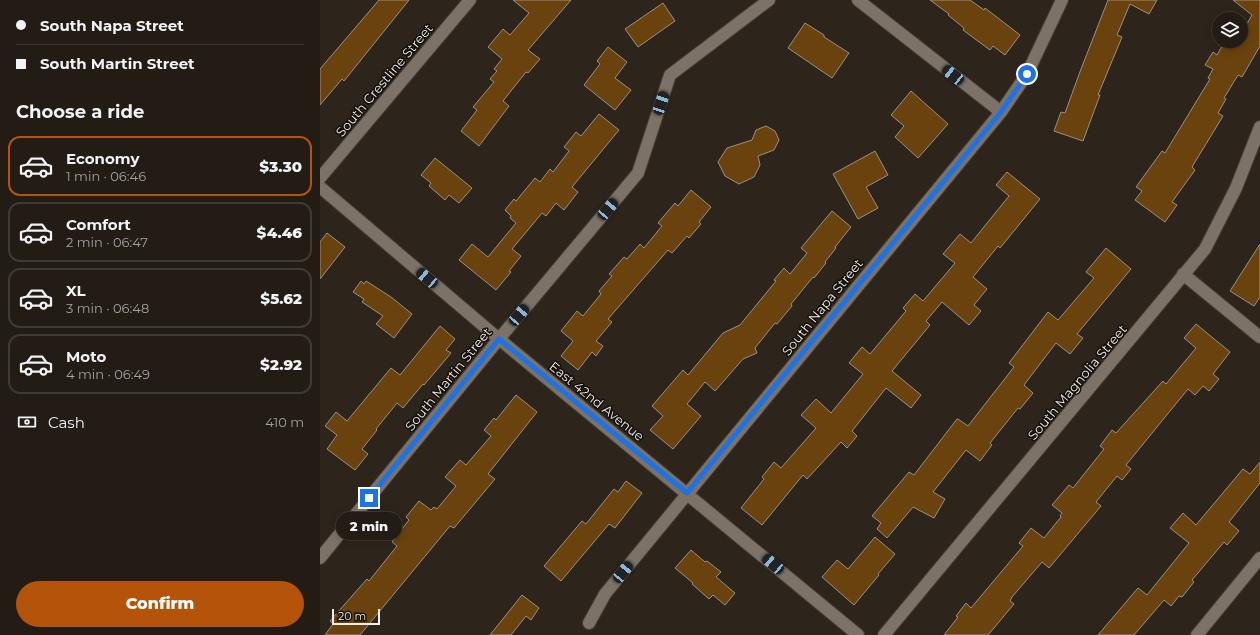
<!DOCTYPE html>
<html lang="en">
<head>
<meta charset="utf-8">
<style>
	:root { --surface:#221c15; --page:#2e2922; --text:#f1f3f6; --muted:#a2a1a0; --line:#3f3a34; --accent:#b45309 }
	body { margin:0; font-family:Montserrat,sans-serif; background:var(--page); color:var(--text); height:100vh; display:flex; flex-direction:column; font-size:15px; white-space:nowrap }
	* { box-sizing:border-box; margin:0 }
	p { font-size:13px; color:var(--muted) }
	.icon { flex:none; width:22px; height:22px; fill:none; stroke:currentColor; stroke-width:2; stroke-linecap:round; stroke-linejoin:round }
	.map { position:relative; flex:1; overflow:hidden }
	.panel { display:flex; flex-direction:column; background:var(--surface); width:320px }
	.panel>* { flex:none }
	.top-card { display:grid; align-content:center; height:88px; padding:0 16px; background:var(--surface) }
	.buttons { position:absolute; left:892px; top:12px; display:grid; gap:8px }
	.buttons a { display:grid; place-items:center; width:36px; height:36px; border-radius:50%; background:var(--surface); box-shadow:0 2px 10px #0003,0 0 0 1px var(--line); font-size:20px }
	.scale { position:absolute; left:12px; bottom:10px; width:48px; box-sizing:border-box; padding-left:4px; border:2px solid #f4eee8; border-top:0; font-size:11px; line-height:14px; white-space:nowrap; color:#f4eee8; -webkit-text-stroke:3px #120f0b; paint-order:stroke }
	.end { position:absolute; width:18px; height:18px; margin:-9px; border:5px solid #1a73e8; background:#fff; box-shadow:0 0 0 2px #fff }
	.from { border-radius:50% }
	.bubble { position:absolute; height:28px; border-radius:14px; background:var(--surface); box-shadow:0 2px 10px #0003,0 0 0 1px var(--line); font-size:13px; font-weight:800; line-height:28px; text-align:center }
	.car { position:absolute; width:12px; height:24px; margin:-12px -6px; border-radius:5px; box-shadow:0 0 3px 1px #0007; background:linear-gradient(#222 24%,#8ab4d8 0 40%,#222 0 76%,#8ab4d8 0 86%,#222 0) }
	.top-card b { display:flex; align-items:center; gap:14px; height:38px; font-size:15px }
	.top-card b+b { border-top:1px solid var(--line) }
	.top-card i { width:10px; height:10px; background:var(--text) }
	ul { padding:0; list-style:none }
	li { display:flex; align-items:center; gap:12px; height:60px; margin:0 8px 6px; padding:0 8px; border:2px solid var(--line); border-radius:12px }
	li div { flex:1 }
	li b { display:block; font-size:15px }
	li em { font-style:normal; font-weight:800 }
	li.current { border-color:var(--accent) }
	li>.icon { width:36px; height:36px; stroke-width:1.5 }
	h2 { padding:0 16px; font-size:18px; line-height:48px }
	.pay { display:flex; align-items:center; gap:10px; height:44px; padding:0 16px; font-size:15px }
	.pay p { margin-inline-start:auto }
	.primary-button { display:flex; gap:8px; margin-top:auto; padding:8px 16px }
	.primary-button a { flex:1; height:46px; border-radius:24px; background:var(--accent); color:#fff; font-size:16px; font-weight:800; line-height:46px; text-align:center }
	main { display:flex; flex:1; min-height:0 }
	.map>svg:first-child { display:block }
	.building { fill:#6a420d; stroke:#9b9086 }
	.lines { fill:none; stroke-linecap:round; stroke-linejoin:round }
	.street-casing { stroke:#463f38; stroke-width:14 }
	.secondary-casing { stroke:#463f38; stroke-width:14 }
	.street { stroke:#7c7268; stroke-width:12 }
	.secondary { stroke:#7c7268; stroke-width:12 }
	.route { stroke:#1a73e8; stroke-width:5 }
	.labels { text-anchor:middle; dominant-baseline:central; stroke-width:3; stroke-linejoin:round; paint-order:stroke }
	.street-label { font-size:13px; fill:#f4eee8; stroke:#120f0b }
</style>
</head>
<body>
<main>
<section class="panel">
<div class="top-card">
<b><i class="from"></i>South Napa Street</b>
<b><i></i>South Martin Street</b>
</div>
<h2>Choose a ride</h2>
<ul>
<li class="current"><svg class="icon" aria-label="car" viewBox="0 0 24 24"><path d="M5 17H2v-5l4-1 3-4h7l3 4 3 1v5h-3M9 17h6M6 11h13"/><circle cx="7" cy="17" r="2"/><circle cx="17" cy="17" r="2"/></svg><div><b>Economy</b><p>1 min · 06:46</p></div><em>$3.30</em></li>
<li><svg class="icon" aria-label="car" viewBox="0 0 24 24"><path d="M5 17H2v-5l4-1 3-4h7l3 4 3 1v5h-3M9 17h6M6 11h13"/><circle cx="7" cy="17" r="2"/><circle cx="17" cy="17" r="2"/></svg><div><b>Comfort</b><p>2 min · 06:47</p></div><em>$4.46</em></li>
<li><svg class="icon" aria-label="car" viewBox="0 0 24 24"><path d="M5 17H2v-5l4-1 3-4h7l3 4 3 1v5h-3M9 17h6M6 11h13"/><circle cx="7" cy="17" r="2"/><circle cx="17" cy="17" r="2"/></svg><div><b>XL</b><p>3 min · 06:48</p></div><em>$5.62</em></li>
<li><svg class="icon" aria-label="car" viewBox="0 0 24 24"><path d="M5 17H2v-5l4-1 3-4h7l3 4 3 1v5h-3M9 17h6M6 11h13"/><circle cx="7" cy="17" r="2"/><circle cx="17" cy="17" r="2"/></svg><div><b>Moto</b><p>4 min · 06:49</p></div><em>$2.92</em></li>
</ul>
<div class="pay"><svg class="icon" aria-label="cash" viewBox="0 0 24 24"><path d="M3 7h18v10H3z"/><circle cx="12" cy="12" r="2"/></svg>Cash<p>410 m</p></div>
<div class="primary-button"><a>Confirm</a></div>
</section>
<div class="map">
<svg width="940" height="635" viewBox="0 0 940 635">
	<rect width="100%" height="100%" fill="#2d251c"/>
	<path class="building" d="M59,0H89L24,81L22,79L0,105V69Z
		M193,0H251L208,50L220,59L208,73L206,72L183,101L189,106L159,146L141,131L157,110L153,107L174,82L170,79L177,71L174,69L182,59L168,47L183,29L190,35L209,13Z
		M610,0H650L664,10L665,8L700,35L685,55L673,46L670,50L643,30L644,28L628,15L629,14Z
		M788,0H837L829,14L810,4L797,35L802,37L778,95H780L763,141L734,131L741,112L745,113L761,69Z
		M913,0H940V46L922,77L918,75L904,98L906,99L898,113L903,116L872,167L875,170L852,202L857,205L845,222L815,200L822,191L816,187L842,151L845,153L890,79L888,78L893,69L885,65L893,52L897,55L905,41H921V34L932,15Z
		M343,3L355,21L318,47L305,29Z
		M485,23L504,35V37L529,53L512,78L468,48Z
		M288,47L307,62L295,78L311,90L295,110L264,85L280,64L277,61Z
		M591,91L628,124L598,158L575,137L584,126L571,115Z
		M279,114L299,130L252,187L258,192L244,210L236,203L226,216L222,213L192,249L201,256L189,271L191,272L176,290L139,260L152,244L168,257L196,223L190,218L191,216L185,210L194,199L196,201L215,178L220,182L230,169L233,172L249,151L244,147L256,132L261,136Z
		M446,126L455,131L459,140L454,150L438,156L440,165L434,177L419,184L405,176L398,162L407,148L432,140L436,130Z
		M555,151L568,175L546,187L558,208L538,219L513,174Z
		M115,158L152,188L139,203L129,195L125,200L109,186L111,183L101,175Z
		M687,172L720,199L680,248L678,246L653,277L667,289L654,305L661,311L649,325L622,302L606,321L610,325L572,371L601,395L591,408L566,388L532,431L537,436L527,448L521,442L487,479L483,475L442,525L421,508L444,479L442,477L454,462L461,468L496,428L481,415L496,399L511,413L543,374L529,363L542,347L550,354L586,311L583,308L595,294L603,301L635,263L623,254L640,234L651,243L689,196L676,185Z
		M371,190L391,207L379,222L381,224L369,238L367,236L352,253L348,250L288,319L292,322L276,341L283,346L276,356L272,352L258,370L241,356L253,341L241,331L257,311L263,316L281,294L279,291L292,276L289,274L304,257L307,259L320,244L324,248L342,226L338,223L355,203L358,206Z
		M512,211L531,227L515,247L516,248L505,262L506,263L494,278L493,277L471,304L472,306L457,324L455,323L435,348L437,353L423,359L395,391L385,382L367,404L381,416L353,449L330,430L343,416L332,406L363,370L368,375L403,333L420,325L456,281L454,280L464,268L470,274L487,253L481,248Z
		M7,233L25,247L0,279V242Z
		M940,244V297L934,306L910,291Z
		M786,248L811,269L757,334L763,338L750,354L736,343L704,385L713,393L700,409L698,408L670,443L672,445L660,461L646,450L613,492L625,499L614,518L593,507L567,538L557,529L561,523L552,516L589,472L594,475L637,419H638L648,426L694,367L689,363L728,312L738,320L774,278L766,272Z
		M41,281L44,284L46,281L71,297L92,314L74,338L56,324L63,316L42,302L44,299L33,292Z
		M876,324L910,352L893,374L899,379L889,391L883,386L875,395L868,389L806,465L811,469L802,480L797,476L776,502L781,506L729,568L722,562L692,597L690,601L694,604L668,635H624L638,617L636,616L646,603L651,608L703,546L699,543L711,528L724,538L741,517L740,516L742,513L732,505L749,485L753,488L784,449L780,446L792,430L796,433L843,381L846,384L876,348L864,338Z
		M120,326L135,339L126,350L131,353L104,385L103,384L83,408L77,403L56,429L57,430L42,449L48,454L35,470L7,449L17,435L5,426L16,412L27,421L71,368L80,375Z
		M196,395L217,412L168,474L175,479L134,528L130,526L40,635H5L13,624L10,621L47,579L49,581L77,546L72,542L89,520L86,517L99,501L111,510L114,507L117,509L136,486L125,477L140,460L146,465L171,436L164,430L174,418L176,420Z
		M940,462V483L909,522L919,531L907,545L904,542L872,580L874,582L862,597L859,596L851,606L844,600L814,635H778L818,588L827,595L869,543L850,528L863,513L876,525L923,469L930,474Z
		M306,481L322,493L295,528L289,524L241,581L224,566L262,521L266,524L294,489L298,492Z
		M555,537L575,554L558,574L559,575L534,605L502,577L517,560L528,569Z
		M371,550L385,562L387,561L401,572L396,577L415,593L405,605L393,595L389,599L372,584L373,583L355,568Z
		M202,595L219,608L211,620L206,616L191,635H170Z"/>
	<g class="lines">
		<g class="street-casing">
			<path id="street" d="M538,0L681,112
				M0,187L179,339L538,635
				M863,274L940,337
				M0,558L179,339L318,173L350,75L449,0
				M269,623L285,594L681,112L707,74L742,0
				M564,635L885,249L916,188L940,127
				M877,635L940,558"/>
		</g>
		<g class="secondary-casing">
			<path id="secondary" d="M0,178L150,0"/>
		</g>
		<use href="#street" class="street"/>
		<use href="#secondary" class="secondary"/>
	</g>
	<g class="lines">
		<path class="route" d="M49,498L179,339L367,493L681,112L707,74"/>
	</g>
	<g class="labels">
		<g class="street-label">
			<text transform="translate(64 80) rotate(-50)">South Crestline Street</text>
			<text transform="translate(502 307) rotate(-51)">South Napa Street</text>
			<text transform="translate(128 379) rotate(-51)">South Martin Street</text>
			<text transform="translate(757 382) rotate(-50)">South Magnolia Street</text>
			<text transform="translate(277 401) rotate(39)">East 42nd Avenue</text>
		</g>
	</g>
</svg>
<div class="buttons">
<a><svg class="icon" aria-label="layers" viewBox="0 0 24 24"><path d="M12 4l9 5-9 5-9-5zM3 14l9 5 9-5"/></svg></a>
</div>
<div class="scale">20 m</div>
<i class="end from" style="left:707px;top:74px"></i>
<i class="end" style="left:49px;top:498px"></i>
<div class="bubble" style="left:16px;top:512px;width:66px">2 min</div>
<i class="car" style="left:633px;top:75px;rotate:308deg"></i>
<i class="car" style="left:341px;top:103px;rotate:18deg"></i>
<i class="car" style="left:288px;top:209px;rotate:40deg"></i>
<i class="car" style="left:107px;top:278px;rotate:310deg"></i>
<i class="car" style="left:199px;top:315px;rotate:40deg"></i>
<i class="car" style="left:453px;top:564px;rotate:310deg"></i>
<i class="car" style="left:303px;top:572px;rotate:39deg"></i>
</div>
</main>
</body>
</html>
